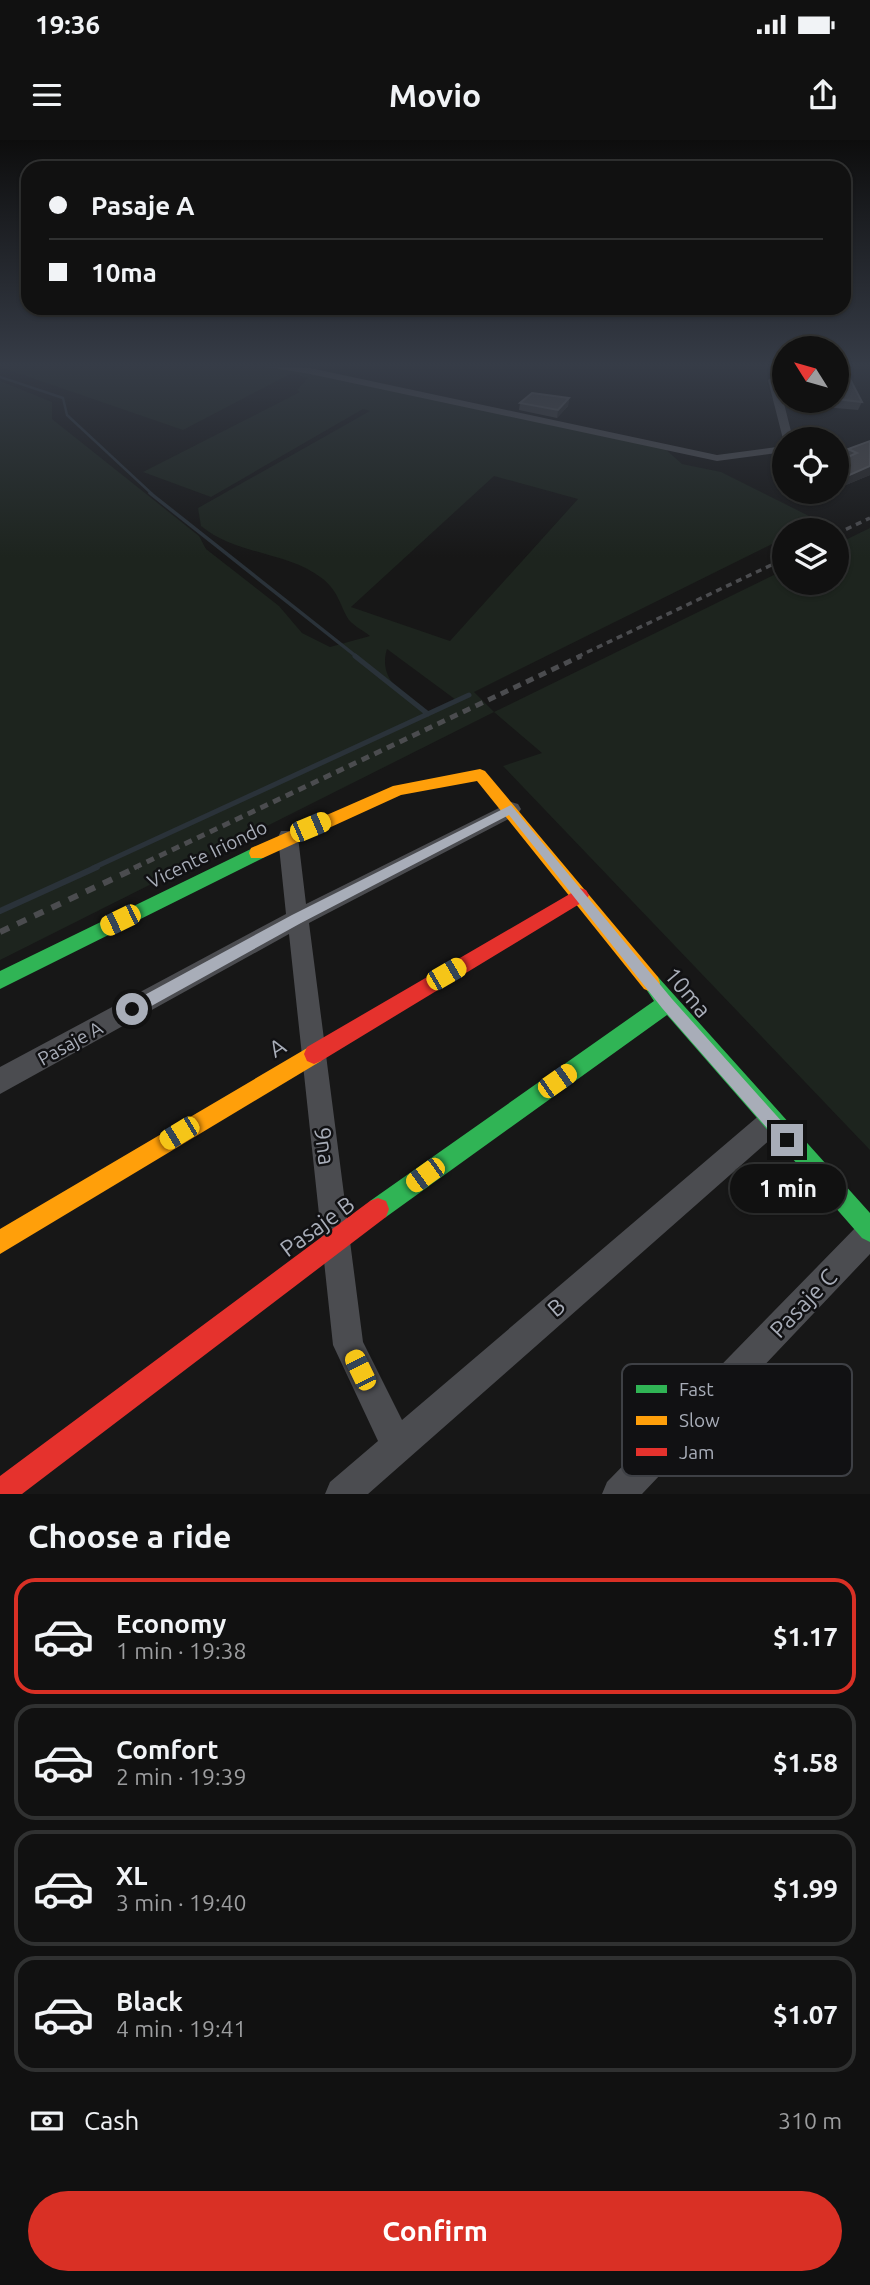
<!DOCTYPE html>
<html lang="en">
<head>
<meta charset="utf-8">
<style>
	:root { --surface:#111; --page:#1e1f1f; --text:#f1f3f6; --muted:#9c9d9f; --line:#303131; --accent:#d93025 }
	body { margin:0; font-family:Ubuntu,sans-serif; background:var(--page); color:var(--text); height:100vh; display:flex; flex-direction:column; font-size:26px; white-space:nowrap }
	* { box-sizing:border-box; margin:0 }
	p { font-size:23px; color:var(--muted) }
	.icon { flex:none; width:38px; height:38px; fill:none; stroke:currentColor; stroke-width:2; stroke-linecap:round; stroke-linejoin:round }
	.map { position:relative; height:1354px; overflow:hidden }
	.panel { display:flex; flex-direction:column; background:var(--surface); flex:1 }
	.panel>* { flex:none }
	.banner { position:absolute; left:21px; top:21px; width:830px; height:154px; border-radius:21px; box-shadow:0 2px 5px #0004,0 0 0 2px var(--line); display:grid; align-content:center; height:154px; padding:0 28px; background:var(--surface) }
	.needle { width:46px; rotate:307deg }
	.controls { position:absolute; left:772px; top:196px; display:grid; gap:14px }
	.controls a { display:grid; place-items:center; width:77px; height:77px; border-radius:50%; background:var(--surface); box-shadow:0 2px 5px #0004,0 0 0 2px var(--line); font-size:35px }
	.end { position:absolute; width:32px; height:32px; margin:-16px; border:9px solid #a8adb8; background:#111; box-shadow:0 0 0 4px #111 }
	.from { border-radius:50% }
	.bubble { position:absolute; height:49px; border-radius:24px; background:var(--surface); box-shadow:0 2px 5px #0004,0 0 0 2px var(--line); font-size:23px; font-weight:600; line-height:49px; text-align:center }
	.car { position:absolute; width:21px; height:42px; margin:-21px -10px; border-radius:9px; box-shadow:0 0 5px 2px #0007; background:linear-gradient(#f5c518 24%,#345 0 40%,#f5c518 0 76%,#345 0 86%,#f5c518 0) }
	.banner b { display:flex; align-items:center; gap:24px; height:66px; font-size:26px }
	.banner b+b { border-top:2px solid var(--line) }
	.banner i { width:18px; height:18px; background:var(--text) }
	ul { padding:0; list-style:none }
	li { display:flex; align-items:center; gap:21px; height:116px; margin:0 14px 10px; padding:0 14px; border:4px solid var(--line); border-radius:21px }
	li div { flex:1 }
	li b { display:block; font-size:26px }
	li em { font-style:normal; font-weight:600 }
	li.selected { border-color:var(--accent) }
	li>.icon { width:63px; height:63px; stroke-width:1.5 }
	h2 { padding:0 28px; font-size:32px; line-height:84px }
	.pay { display:flex; align-items:center; gap:18px; height:77px; padding:0 28px; font-size:26px }
	.pay p { margin-inline-start:auto }
	.cta { display:flex; gap:14px; margin-top:auto; padding:14px 28px }
	.cta a { flex:1; height:80px; border-radius:42px; background:var(--accent); color:#fff; font-size:28px; font-weight:600; line-height:80px; text-align:center }
	.status { display:flex; justify-content:space-between; align-items:center; height:49px; padding:0 35px; background:var(--surface); direction:ltr }
	.status svg { height:19px; fill:currentColor }
	header { display:flex; justify-content:space-between; align-items:center; height:91px; padding:0 28px; background:var(--surface); font-size:32px; font-weight:600 }
	.map>svg:first-child { display:block }
	.green { fill:#1d241e; fill-rule:evenodd }
	.lines { fill:none; stroke-linecap:round; stroke-linejoin:round }
	.stream-far3 { stroke:#2a3239; stroke-width:2.5 }
	.stream-far2 { stroke:#2a3239; stroke-width:3.5 }
	.stream-far1 { stroke:#2a3239; stroke-width:5 }
	.stream { stroke:#2a3239; stroke-width:6 }
	.street { fill:#4b4c50; fill-rule:evenodd }
	.fast { fill:#30b455; fill-rule:evenodd }
	.slow { fill:#ff9f0a; fill-rule:evenodd }
	.jam { fill:#e5322d; fill-rule:evenodd }
	.rail-far2 { stroke:#4b4c4f; stroke-width:3.5; stroke-dasharray:6 5; stroke-linecap:butt }
	.rail-far1 { stroke:#4b4c4f; stroke-width:5; stroke-dasharray:8 6; stroke-linecap:butt }
	.rail { stroke:#4b4c4f; stroke-width:6; stroke-dasharray:10 9; stroke-linecap:butt }
	.wall { fill:#3d3d3f }
	.shaded-wall { fill:#29292a }
	.building { fill:#49494c; stroke:#58595d; stroke-width:2 }
	.route { fill:#a8adb8 }
	.labels { text-anchor:middle; dominant-baseline:central; stroke-width:5; stroke-linejoin:round; paint-order:stroke }
	.street-label { font-size:19px; fill:#a8adb8; stroke:#111113 }
	.near-street-label { font-size:23px; fill:#a8adb8; stroke:#111113 }
	.key { fill:#111113; stroke:#3e4045; stroke-width:2 }
	.key-label { font-size:19px; fill:#a8adb8 }
</style>
</head>
<body>
<div class="status"><b>19:36</b><svg viewBox="0 0 49 12"><path d="M0 12V9h3v3zM5 12V6h3v6zM10 12V3h3v9zM15 12V0h3v12zM26 1h20v11H26zM47 4h2v5h-2z"/></svg></div>
<header><svg class="icon" aria-label="menu" viewBox="0 0 24 24"><path d="M4 6h16M4 12h16M4 18h16"/></svg>Movio<svg class="icon" aria-label="share" viewBox="0 0 24 24"><path d="M12 15V3M7 8l5-5 5 5M5 13v7h14v-7"/></svg></header>
<div class="map">
<svg width="870" height="1354" viewBox="0 0 870 1354">
	<rect width="100%" height="100%" fill="#171717"/>
	<path class="green" d="M0,227H268L310,231L663,307L682,324L721,332L819,381L799,390H784V398L474,552L494,572L784,430V443H836L837,404L870,388V1010L503,626L542,613L494,572L0,820V241L52,262V279L199,396L206,409L279,466L302,493L330,507L370,496C364,491 354,486 349,480C340,466 339,452 323,439C287,411 238,416 201,386L198,368L370,271L363,269L211,357L143,332L300,252L297,250L308,238L292,233L183,290ZM494,336L578,359L450,501L351,467ZM387,509L456,560L428,573C406,556 377,541 387,509Z"/>
	<g class="lines">
		<path class="stream-far3" d="M0,237L63,258L67,275L152,354"/>
		<path class="stream-far2" d="M150,353L357,517"/>
		<path class="stream-far1" d="M355,516L428,574
			M93,728L469,555"/>
		<path class="stream" d="M0,771L97,727"/>
		<path class="street" d="M268,227L310,228L717,315L784,306V312L717,321L310,234Z
			M773,237L778,240L793,299H783L768,240Z
			M511,662L518,664L521,669L518,674L309,783L363,1202L402,1280L762,973L771,969L780,973L784,982L780,991L368,1354H325L330,1342L378,1301L333,1205L289,794L0,954V927L286,774L278,697L281,691H295L298,697L306,764Z
			M870,1079V1114L642,1354H602L607,1342L860,1083Z"/>
		<path class="fast" d="M257,706L263,708L265,713L263,718L0,849V831Z
			M651,834L658,837L870,1073V1102L862,1098L667,875L386,1077L378,1080L370,1077L367,1069L370,1061L654,861L642,843L644,837Z"/>
		<path class="slow" d="M480,629L485,631L658,837L660,843L658,849L651,852L644,849L477,641L401,655L263,718H251L249,713L251,708L393,646Z
			M314,904L321,907L324,914L321,921L0,1114V1089Z"/>
		<path class="jam" d="M580,748L586,750L589,755L586,760L321,921L314,924L307,921L304,914L307,907Z
			M378,1058L386,1061L389,1069L386,1077L22,1354H0V1336L370,1061Z"/>
		<path class="rail-far2" d="M836,394L870,378
			M577,517L784,419"/>
		<path class="rail-far1" d="M134,728L581,516"/>
		<path class="rail" d="M0,792L138,727"/>
	</g>
	<path class="wall" d="M836,227H839L838,231L862,262L858,270L791,264V261H836Z
		M569,258L568,266L557,278L519,270L520,263Z
		M870,301V335L836,349V322L844,319L848,309Z
		M814,352H830L822,355Z"/>
	<path class="shaded-wall" d="M569,258L568,266L557,278L558,270Z
		M870,326V335L836,349V341Z"/>
	<path class="building" d="M836,230L847,233L862,262L836,259Z
		M532,253L569,258L558,270L520,263Z
		M870,301V326L836,341V322L857,313L848,309Z"/>
	<linearGradient id="sky" x2="0" y2="1"><stop stop-color="#0d0d0d"/><stop offset="0.54" stop-color="#363c47"/><stop offset="1" stop-color="#363c47" stop-opacity="0"/></linearGradient>
	<rect width="870" height="417" fill="url(#sky)"/>
	<path class="route" d="M511,665L672,859L793,994V1005H782L662,868L509,675L301,783L137,874H128V864L292,775Z"/>
	<g class="labels">
		<g class="street-label">
			<text transform="translate(207 714) rotate(-26)">Vicente Iriondo</text>
			<text transform="translate(70 903) rotate(-29)">Pasaje A</text>
		</g>
		<g class="near-street-label">
			<text transform="translate(688 852) rotate(50)">10ma</text>
			<text transform="translate(277 907) rotate(-31)">A</text>
			<text transform="translate(325 1006) rotate(82)">9na</text>
			<text transform="translate(317 1086) rotate(-36)">Pasaje B</text>
			<text transform="translate(803 1163) rotate(-46)">Pasaje C</text>
			<text transform="translate(556 1167) rotate(-41)">B</text>
		</g>
	</g>
	<rect x="622" y="1224" width="230" height="112" rx="10" class="key"/>
	<rect x="636" y="1245" width="31" height="8" fill="#30b455"/>
	<rect x="636" y="1276" width="31" height="9" fill="#ff9f0a"/>
	<rect x="636" y="1308" width="31" height="8" fill="#e5322d"/>
	<g class="key-label">
		<text x="679" y="1256">Fast</text>
		<text x="679" y="1287">Slow</text>
		<text x="679" y="1319">Jam</text>
	</g>
</svg>
<div class="controls">
<a><svg class="needle" viewBox="-14 -14 28 28"><path d="M0-13l5 13h-10z" fill="#e53935"/><path d="M0 13l5-13h-10z" fill="#9c9d9f"/></svg></a>
<a><svg class="icon" aria-label="locate" viewBox="0 0 24 24"><circle cx="12" cy="12" r="6"/><path d="M12 2v4M12 18v4M2 12h4M18 12h4"/></svg></a>
<a><svg class="icon" aria-label="layers" viewBox="0 0 24 24"><path d="M12 4l9 5-9 5-9-5zM3 14l9 5 9-5"/></svg></a>
</div>
<i class="end from" style="left:132px;top:869px"></i>
<i class="end" style="left:787px;top:1000px"></i>
<div class="bubble" style="left:730px;top:1024px;width:116px">1 min</div>
<i class="car" style="left:310px;top:687px;rotate:67deg"></i>
<i class="car" style="left:120px;top:780px;rotate:244deg"></i>
<i class="car" style="left:446px;top:834px;rotate:60deg"></i>
<i class="car" style="left:557px;top:941px;rotate:55deg"></i>
<i class="car" style="left:179px;top:993px;rotate:239deg"></i>
<i class="car" style="left:425px;top:1035px;rotate:234deg"></i>
<i class="car" style="left:360px;top:1230px;rotate:334deg"></i>
<div class="banner">
<b><i class="from"></i>Pasaje A</b>
<b><i></i>10ma</b>
</div>
</div>
<section class="panel">
<h2>Choose a ride</h2>
<ul>
<li class="selected"><svg class="icon" aria-label="car" viewBox="0 0 24 24"><path d="M5 17H2v-5l4-1 3-4h7l3 4 3 1v5h-3M9 17h6M6 11h13"/><circle cx="7" cy="17" r="2"/><circle cx="17" cy="17" r="2"/></svg><div><b>Economy</b><p>1 min · 19:38</p></div><em>$1.17</em></li>
<li><svg class="icon" aria-label="car" viewBox="0 0 24 24"><path d="M5 17H2v-5l4-1 3-4h7l3 4 3 1v5h-3M9 17h6M6 11h13"/><circle cx="7" cy="17" r="2"/><circle cx="17" cy="17" r="2"/></svg><div><b>Comfort</b><p>2 min · 19:39</p></div><em>$1.58</em></li>
<li><svg class="icon" aria-label="car" viewBox="0 0 24 24"><path d="M5 17H2v-5l4-1 3-4h7l3 4 3 1v5h-3M9 17h6M6 11h13"/><circle cx="7" cy="17" r="2"/><circle cx="17" cy="17" r="2"/></svg><div><b>XL</b><p>3 min · 19:40</p></div><em>$1.99</em></li>
<li><svg class="icon" aria-label="car" viewBox="0 0 24 24"><path d="M5 17H2v-5l4-1 3-4h7l3 4 3 1v5h-3M9 17h6M6 11h13"/><circle cx="7" cy="17" r="2"/><circle cx="17" cy="17" r="2"/></svg><div><b>Black</b><p>4 min · 19:41</p></div><em>$1.07</em></li>
</ul>
<div class="pay"><svg class="icon" aria-label="cash" viewBox="0 0 24 24"><path d="M3 7h18v10H3z"/><circle cx="12" cy="12" r="2"/></svg>Cash<p>310 m</p></div>
<div class="cta"><a>Confirm</a></div>
</section>
</body>
</html>
